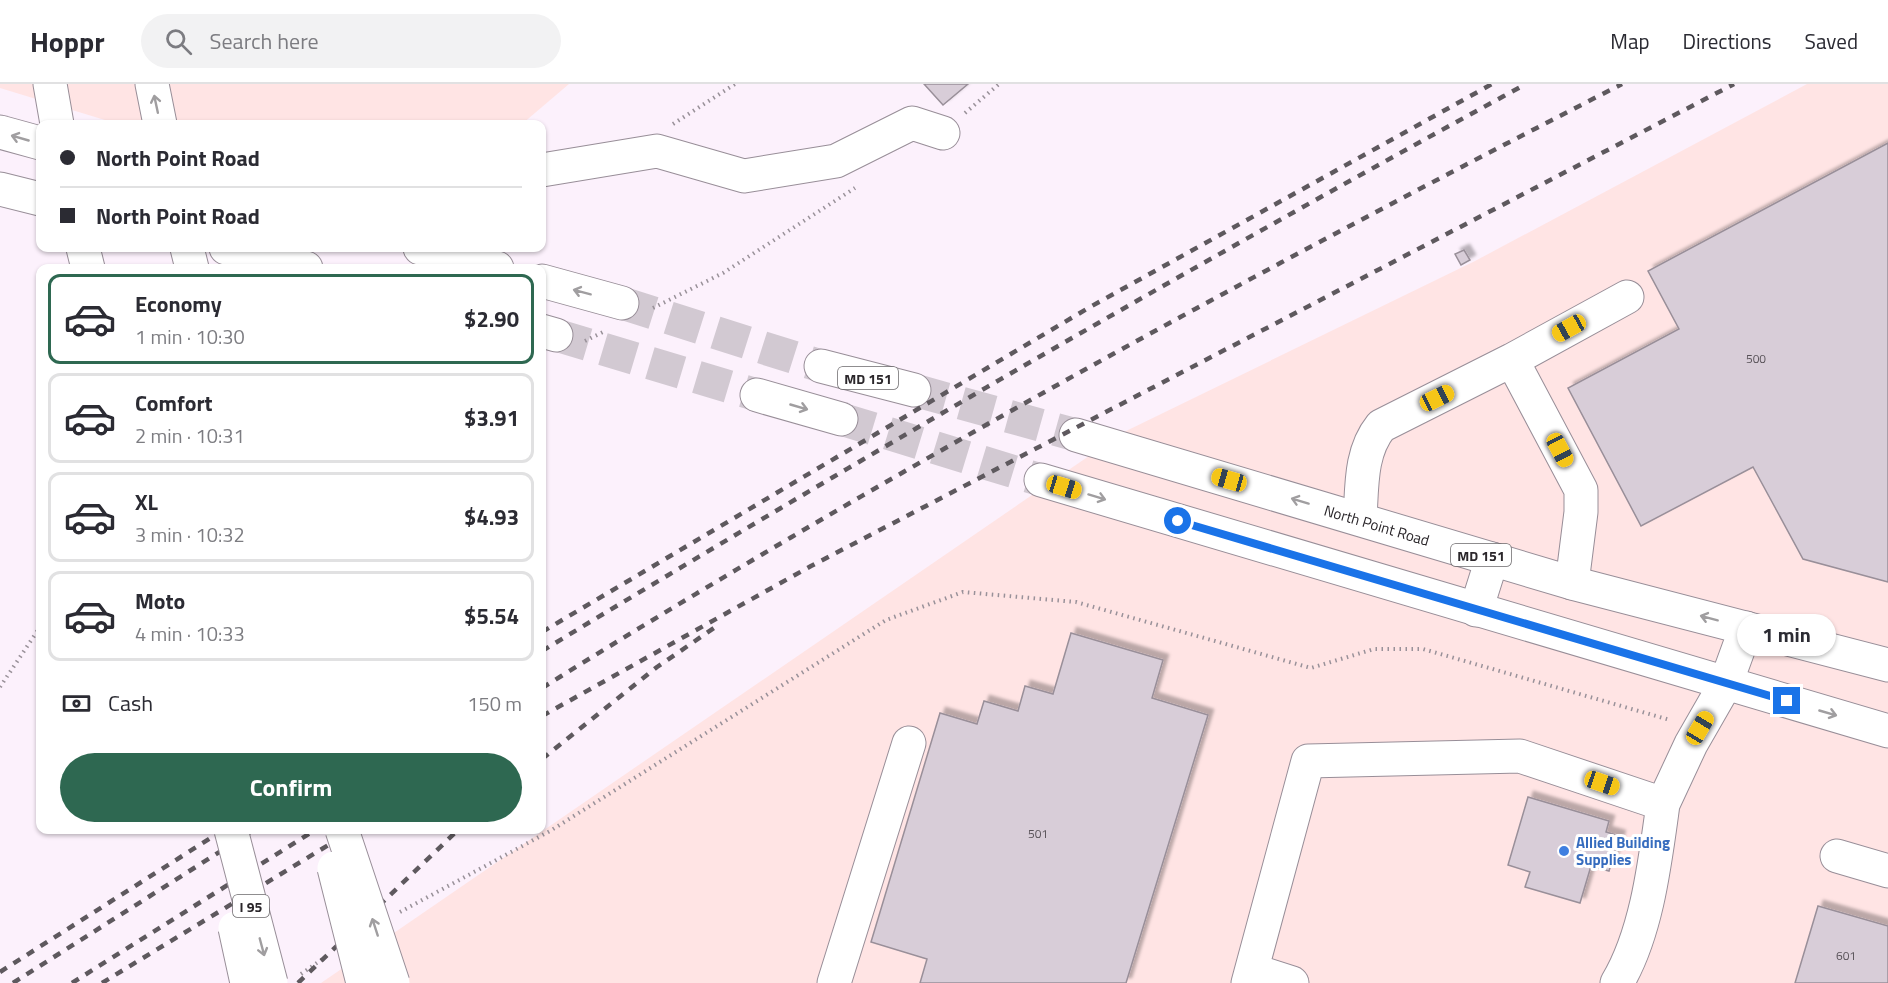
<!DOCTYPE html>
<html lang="en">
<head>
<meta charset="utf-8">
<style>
	:root { --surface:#fff; --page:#f2f2f3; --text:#2b2b33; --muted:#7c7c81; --line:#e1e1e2; --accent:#2e6851 }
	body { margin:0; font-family:"Titillium Web",sans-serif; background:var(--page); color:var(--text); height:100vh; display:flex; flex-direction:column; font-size:22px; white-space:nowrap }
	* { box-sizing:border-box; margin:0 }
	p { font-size:20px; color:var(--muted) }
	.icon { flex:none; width:33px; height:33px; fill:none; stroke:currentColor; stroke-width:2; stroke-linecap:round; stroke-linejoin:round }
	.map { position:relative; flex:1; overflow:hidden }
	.panel { position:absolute; left:36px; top:180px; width:510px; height:570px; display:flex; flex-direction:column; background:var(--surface); border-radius:12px; box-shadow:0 2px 4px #0004 }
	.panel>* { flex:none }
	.banner { position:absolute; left:36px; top:36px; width:510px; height:132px; border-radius:12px; box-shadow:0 2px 4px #0004; display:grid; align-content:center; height:132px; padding:0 24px; background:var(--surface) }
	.end { position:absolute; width:27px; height:27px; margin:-14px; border:8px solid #1a73e8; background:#fff; box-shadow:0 0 0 3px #fff }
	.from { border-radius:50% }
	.bubble { position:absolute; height:42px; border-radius:21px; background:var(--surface); box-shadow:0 2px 4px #0004; font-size:20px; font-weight:700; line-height:42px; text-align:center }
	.car { position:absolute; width:18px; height:36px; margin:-18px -9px; border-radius:8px; box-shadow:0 0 4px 2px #0007; background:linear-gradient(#f5c518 24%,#345 0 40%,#f5c518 0 76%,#345 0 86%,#f5c518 0) }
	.banner b { display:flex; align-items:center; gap:21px; height:57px; font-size:22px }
	.banner b+b { border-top:2px solid var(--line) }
	.banner i { width:15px; height:15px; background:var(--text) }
	ul { padding:10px 0 0; list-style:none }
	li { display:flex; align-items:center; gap:18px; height:90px; margin:0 12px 9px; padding:0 12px; border:3px solid var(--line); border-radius:12px }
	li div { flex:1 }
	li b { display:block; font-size:22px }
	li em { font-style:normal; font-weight:700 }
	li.selected { border-color:var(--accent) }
	li>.icon { width:54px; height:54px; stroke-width:1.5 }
	.pay { display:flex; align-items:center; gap:15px; height:66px; padding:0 24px; font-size:22px }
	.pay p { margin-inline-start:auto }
	.button { display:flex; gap:12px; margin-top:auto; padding:12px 24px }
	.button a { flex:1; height:69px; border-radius:36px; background:var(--accent); color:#fff; font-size:24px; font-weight:700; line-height:69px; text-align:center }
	header { display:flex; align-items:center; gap:36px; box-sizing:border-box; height:84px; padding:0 30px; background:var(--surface); border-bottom:2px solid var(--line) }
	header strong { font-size:28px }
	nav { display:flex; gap:33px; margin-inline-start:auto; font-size:21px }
	.search { width:420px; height:54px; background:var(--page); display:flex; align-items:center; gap:15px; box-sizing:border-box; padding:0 21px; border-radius:33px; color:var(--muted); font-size:22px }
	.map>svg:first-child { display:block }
	.industrial { fill:#ffe4e4 }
	.building { fill:#d8cdd8; stroke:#998f99; stroke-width:1.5; filter:url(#shadow) }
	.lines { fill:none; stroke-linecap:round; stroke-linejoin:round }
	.major-tunnel { stroke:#d2c9d2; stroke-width:33; stroke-dasharray:33 16; stroke-linecap:butt }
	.minor-casing { stroke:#988e98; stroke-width:35 }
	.major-casing { stroke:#988e98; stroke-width:35 }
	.highway-casing { stroke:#988e98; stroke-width:35 }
	.path { stroke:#999199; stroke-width:4; stroke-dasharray:1.5 4.5; stroke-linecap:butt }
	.minor { stroke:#fff; stroke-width:33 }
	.major { stroke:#fff; stroke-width:33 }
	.highway { stroke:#fff; stroke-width:33 }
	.rail { stroke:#5e595e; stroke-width:4.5; stroke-dasharray:8 8; stroke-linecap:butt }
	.highway-bridge-casing { stroke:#988e98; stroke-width:35; stroke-linecap:butt }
	.highway-bridge { stroke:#fff; stroke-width:33 }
	.oneway { stroke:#a09ea0 }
	.route { stroke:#1a73e8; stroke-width:8 }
	.shop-dot { fill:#3f7fe0; stroke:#fff; stroke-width:2 }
	.labels { text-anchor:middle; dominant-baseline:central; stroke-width:6; stroke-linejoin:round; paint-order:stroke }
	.number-label { font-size:12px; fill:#565056 }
	.shield { fill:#fff; stroke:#6b686b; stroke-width:1.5 }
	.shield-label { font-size:14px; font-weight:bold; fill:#2b272b }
	.street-label { font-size:15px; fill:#2b272b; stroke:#fff }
	.shop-label { font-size:15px; font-weight:bold; fill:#366cbe; stroke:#fff; text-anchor:start }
</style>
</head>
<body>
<header>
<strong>Hoppr</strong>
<div class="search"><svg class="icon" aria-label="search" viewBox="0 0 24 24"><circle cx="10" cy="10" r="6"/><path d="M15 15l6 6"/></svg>Search here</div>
<nav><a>Map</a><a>Directions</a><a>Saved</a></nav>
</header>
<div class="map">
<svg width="1888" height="899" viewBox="0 0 1888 899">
	<defs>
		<filter id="shadow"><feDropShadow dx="5.5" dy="-5.5" stdDeviation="1.5" flood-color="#0004"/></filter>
	</defs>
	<rect width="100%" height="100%" fill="#fcf1fc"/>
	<path class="industrial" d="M0,0H569L522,40H118L0,4Z
		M1807,0H1888V899H321L1124,348L1475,177Z"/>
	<path class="building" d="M924,0H968L943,21Z
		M1888,59V498L1803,475L1753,383L1641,442L1568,304L1679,245L1648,187Z
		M1464,166L1470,176L1461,181L1455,170Z
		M1071,549L1163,576L1152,614L1208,631L1126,899H920L927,875L871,858L940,629L977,640L984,617L1018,627L1025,602L1053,610Z
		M1528,713L1609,737L1606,748L1620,752L1609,787L1591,782L1580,819L1525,803L1530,788L1508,781Z
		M1818,822L1888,842V899H1795Z"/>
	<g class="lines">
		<path class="major-tunnel" d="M622,219L821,282
			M556,251L757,311
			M914,306L1076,351
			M841,335L1041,396"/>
		<g class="minor-casing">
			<path id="minor" d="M542,86L657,67L744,92L836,77L912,39L943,49
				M1512,276L1627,213
				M1360,435C1362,402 1360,368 1381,342L1512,276L1581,406V428L1572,499
				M1837,772L1888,787
				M1252,886L1292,899
				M834,899L909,659
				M1248,899L1308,677L1520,672L1663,720L1691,660L1726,599
				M1617,899C1647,849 1655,778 1663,720"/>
		</g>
		<g class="major-casing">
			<g id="major">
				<path d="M0,48L40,59"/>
				<path d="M0,105L40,115"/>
				<path d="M226,164L306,184"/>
				<path d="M420,164L497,184"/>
				<path d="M542,197L622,219"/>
				<path d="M542,247L556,251"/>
				<path d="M821,282L914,306"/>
				<path d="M757,311L841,335"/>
				<path id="s1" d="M1076,351L1572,499L1888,581"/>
				<path d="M1041,396L1888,647"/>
				<path d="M1476,526L1492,475"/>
				<path d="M1726,599L1746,544"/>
			</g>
		</g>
		<g class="highway-casing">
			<path id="highway" d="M50,0L57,40
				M152,0L160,40
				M83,164L88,184
				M187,164L192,184"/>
		</g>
		<path class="path" d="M965,29L999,0
			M673,40L735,0
			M653,224L723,189L855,104
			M585,257L605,247
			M0,603L40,543
			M400,828L550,747L886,536L963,508L1076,518L1311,584L1374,565H1423L1670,636
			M301,890L324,874"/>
		<use href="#minor" class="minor"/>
		<use href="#major" class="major"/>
		<use href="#highway" class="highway"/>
		<path class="rail" d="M542,548L1090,223L1492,0
			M542,567C866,371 1193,181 1526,0
			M542,604C892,386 1255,188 1622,0
			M542,632L811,482L1734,0
			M542,675L657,583L714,544
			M0,888L223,746
			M13,899L254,746
			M72,899L315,746
			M102,899L353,746
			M298,899L458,746"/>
		<g class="highway-bridge-casing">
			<path id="highway-bridge" d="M231,746L271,899
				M342,746L393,899
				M334,784L363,899
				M235,844L247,899"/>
		</g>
		<use href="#highway-bridge" class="highway-bridge"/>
	</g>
	<defs><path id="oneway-shaft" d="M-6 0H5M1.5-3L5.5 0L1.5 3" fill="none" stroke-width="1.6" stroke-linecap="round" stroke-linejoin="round" transform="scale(1.5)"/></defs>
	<g class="oneway">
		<use href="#oneway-shaft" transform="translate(156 20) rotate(-102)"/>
		<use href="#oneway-shaft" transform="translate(20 54) rotate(-164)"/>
		<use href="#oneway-shaft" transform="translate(582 208) rotate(-165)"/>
		<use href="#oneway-shaft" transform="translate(799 323) rotate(16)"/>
		<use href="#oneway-shaft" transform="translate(1097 413) rotate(17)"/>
		<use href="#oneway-shaft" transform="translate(1300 417) rotate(-163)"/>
		<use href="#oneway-shaft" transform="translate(1709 534) rotate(-165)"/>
		<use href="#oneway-shaft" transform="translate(1828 629) rotate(16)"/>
		<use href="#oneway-shaft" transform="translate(375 843) rotate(-108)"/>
		<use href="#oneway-shaft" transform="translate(262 863) rotate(75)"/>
	</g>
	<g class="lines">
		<path class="route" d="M1178,437L1787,617"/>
	</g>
	<circle class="shop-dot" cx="1564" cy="767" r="6"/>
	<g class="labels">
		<g class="number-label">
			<text x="1756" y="274">500</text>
			<text x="1038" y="749">501</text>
			<text x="1846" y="871">601</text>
		</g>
		<g class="shield">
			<rect x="838" y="283" width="60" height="22" rx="4.5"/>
			<rect x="1451" y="460" width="60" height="22" rx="4.5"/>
			<rect x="233" y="811" width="36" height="22" rx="4.5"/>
		</g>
		<g class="shield-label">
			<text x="868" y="294">MD 151</text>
			<text x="1481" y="471">MD 151</text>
			<text x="251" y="822">I 95</text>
		</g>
		<g class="street-label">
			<text stroke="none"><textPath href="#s1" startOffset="314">North Point Road</textPath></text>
		</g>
		<g class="shop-label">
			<text x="1576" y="758">Allied Building<tspan x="1576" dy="17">Supplies</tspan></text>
		</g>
	</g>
</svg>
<i class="end from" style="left:1178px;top:437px"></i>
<i class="end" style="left:1787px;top:617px"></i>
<div class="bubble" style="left:1737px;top:530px;width:99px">1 min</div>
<i class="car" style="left:1569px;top:244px;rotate:241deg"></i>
<i class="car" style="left:1437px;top:314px;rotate:64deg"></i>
<i class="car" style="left:1560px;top:366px;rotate:152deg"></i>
<i class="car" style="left:1229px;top:396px;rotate:286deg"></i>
<i class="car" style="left:1064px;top:403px;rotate:107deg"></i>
<i class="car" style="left:1700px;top:644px;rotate:31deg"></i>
<i class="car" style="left:1602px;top:699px;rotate:109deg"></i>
<div class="banner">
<b><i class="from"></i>North Point Road</b>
<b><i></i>North Point Road</b>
</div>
<section class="panel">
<ul>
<li class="selected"><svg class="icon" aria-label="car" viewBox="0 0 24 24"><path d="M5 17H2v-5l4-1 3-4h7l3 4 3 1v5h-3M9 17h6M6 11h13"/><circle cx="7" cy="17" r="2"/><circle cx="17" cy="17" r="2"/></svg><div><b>Economy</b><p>1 min · 10:30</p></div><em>$2.90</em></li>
<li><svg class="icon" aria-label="car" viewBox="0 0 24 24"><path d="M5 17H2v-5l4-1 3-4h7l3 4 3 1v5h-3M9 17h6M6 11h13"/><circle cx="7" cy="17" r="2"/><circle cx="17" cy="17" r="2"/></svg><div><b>Comfort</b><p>2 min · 10:31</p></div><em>$3.91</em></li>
<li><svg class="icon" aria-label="car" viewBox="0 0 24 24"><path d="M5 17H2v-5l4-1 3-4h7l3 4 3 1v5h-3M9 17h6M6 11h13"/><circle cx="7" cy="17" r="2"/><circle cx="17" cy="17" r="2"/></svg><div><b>XL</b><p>3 min · 10:32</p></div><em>$4.93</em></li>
<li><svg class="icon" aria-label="car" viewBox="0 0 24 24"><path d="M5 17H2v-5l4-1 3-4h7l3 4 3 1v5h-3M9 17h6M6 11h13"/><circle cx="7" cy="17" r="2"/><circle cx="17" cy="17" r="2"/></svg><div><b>Moto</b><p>4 min · 10:33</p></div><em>$5.54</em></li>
</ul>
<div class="pay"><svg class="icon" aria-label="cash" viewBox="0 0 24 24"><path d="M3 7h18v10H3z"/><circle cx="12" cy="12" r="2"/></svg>Cash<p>150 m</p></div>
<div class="button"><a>Confirm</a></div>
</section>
</div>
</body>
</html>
